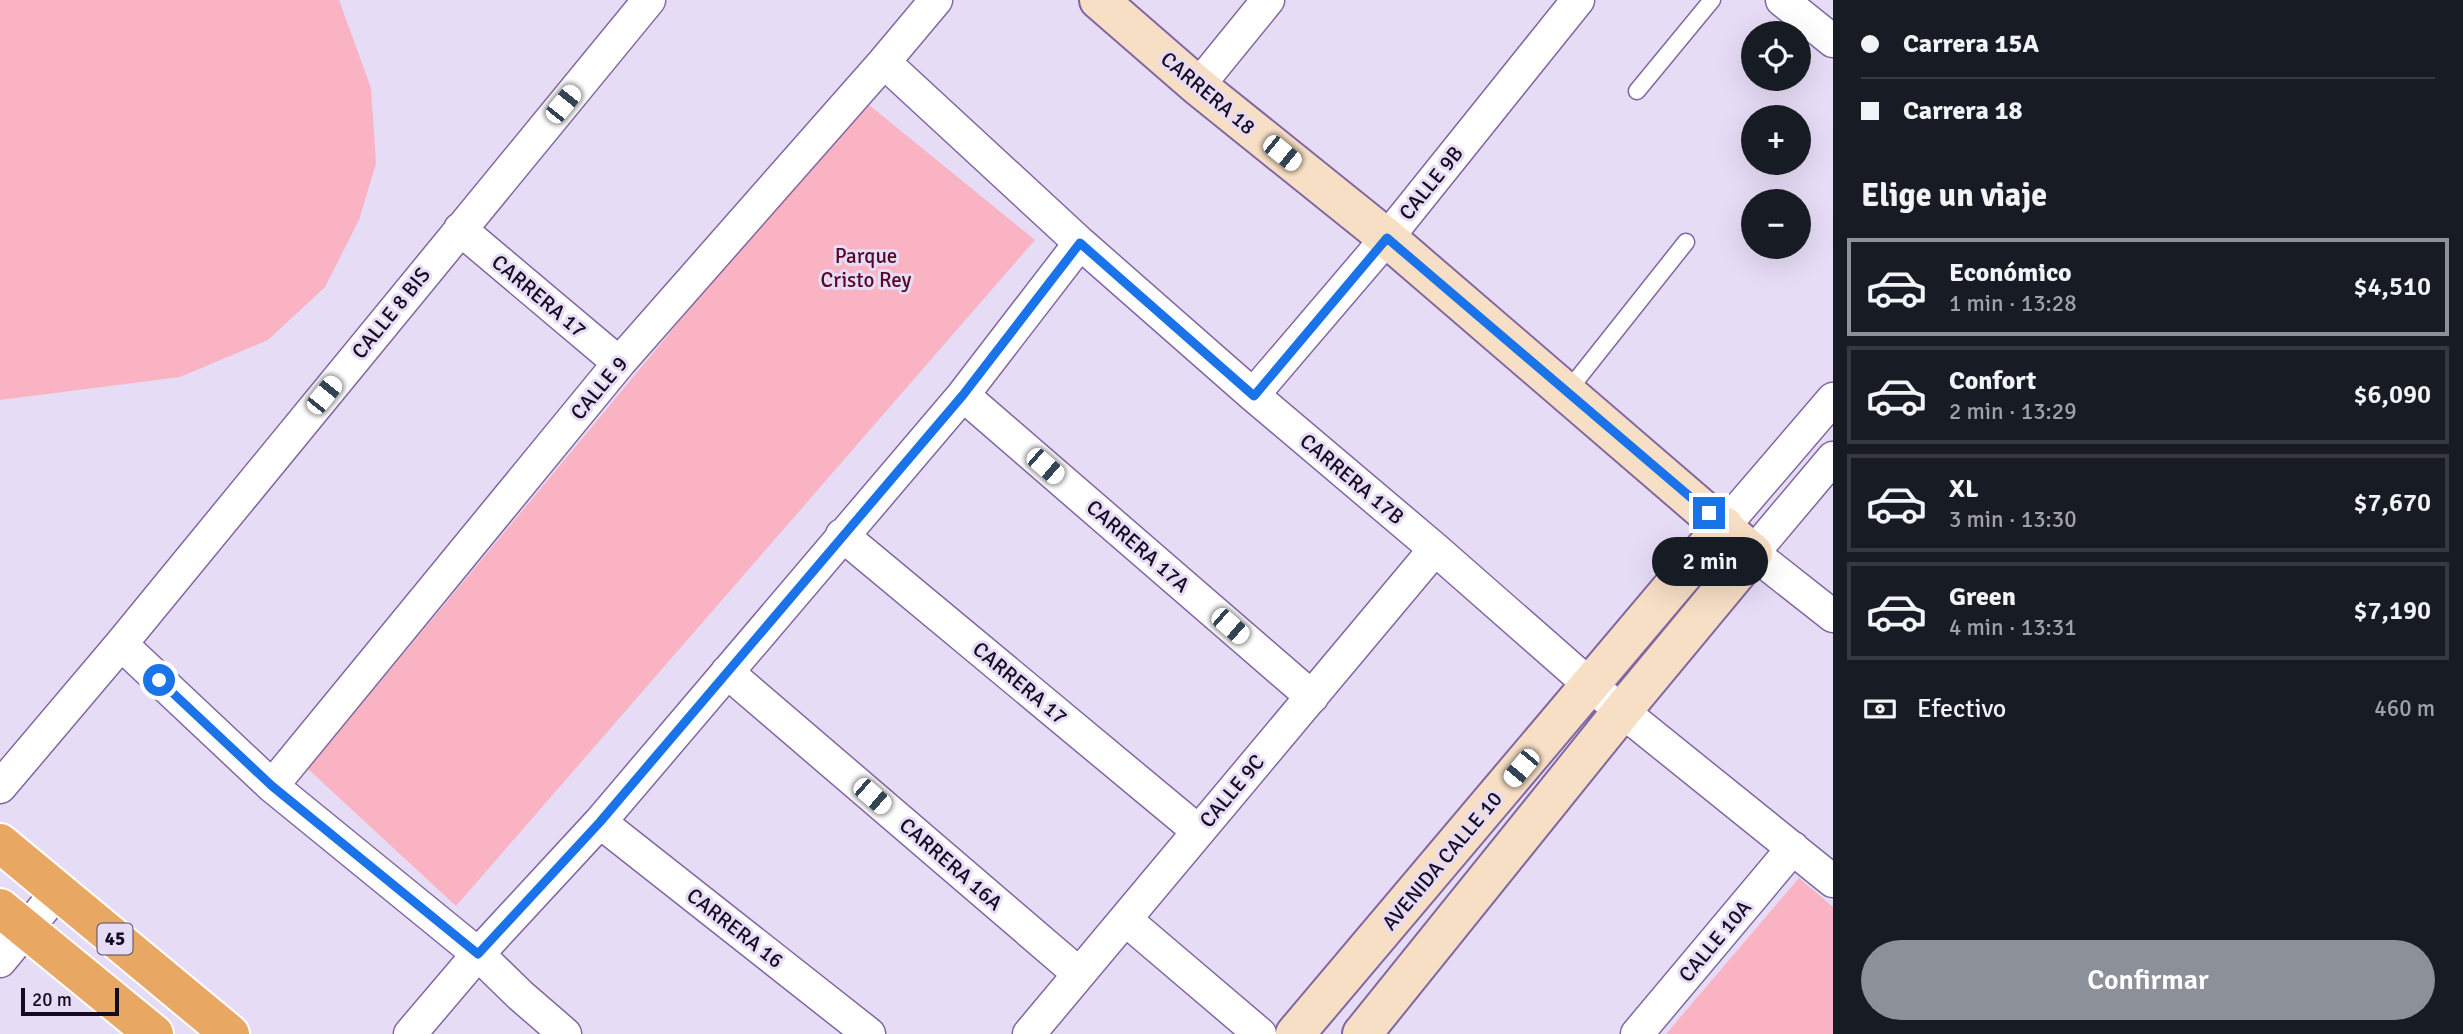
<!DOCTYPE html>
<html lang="es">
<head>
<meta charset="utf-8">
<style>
	:root { --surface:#171b24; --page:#20242c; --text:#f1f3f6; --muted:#9ea1a6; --line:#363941; --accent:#8c9099 }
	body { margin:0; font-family:Signika,sans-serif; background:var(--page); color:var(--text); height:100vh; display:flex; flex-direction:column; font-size:26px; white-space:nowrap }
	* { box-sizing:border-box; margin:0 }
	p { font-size:23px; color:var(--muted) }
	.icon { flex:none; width:38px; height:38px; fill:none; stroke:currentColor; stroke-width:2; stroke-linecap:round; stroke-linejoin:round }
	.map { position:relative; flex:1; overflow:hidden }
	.details { display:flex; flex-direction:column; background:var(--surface); width:630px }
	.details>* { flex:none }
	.top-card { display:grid; align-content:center; height:154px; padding:0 28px; background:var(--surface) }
	.fabs { position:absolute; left:1741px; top:21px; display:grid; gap:14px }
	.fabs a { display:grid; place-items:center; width:70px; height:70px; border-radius:50%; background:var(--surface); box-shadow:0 7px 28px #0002; font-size:35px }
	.scale { position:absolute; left:21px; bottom:18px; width:98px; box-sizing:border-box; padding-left:7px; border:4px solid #150a20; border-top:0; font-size:19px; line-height:24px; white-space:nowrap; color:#150a20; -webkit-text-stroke:5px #e7dcf6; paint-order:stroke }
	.end { position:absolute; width:32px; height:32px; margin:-16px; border:9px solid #1a73e8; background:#fff; box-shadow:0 0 0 4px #fff }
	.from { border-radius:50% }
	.bubble { position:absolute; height:49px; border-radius:24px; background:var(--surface); box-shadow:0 7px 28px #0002; font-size:23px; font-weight:600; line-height:49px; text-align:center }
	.car { position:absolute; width:21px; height:42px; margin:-21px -10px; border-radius:9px; box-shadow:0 0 5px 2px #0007; background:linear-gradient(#fff 24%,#345 0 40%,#fff 0 76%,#345 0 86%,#fff 0) }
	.top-card b { display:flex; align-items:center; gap:24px; height:66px; font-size:26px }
	.top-card b+b { border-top:2px solid var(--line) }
	.top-card i { width:18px; height:18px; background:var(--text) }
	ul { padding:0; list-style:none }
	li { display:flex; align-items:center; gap:21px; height:98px; margin:0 14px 10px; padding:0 14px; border:4px solid var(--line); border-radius:0px }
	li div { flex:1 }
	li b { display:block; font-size:26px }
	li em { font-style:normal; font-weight:600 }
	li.current { border-color:var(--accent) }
	li>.icon { width:63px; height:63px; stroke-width:1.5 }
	h2 { padding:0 28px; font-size:32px; line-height:84px }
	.pay { display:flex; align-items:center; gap:18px; height:77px; padding:0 28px; font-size:26px }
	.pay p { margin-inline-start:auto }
	.cta { display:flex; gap:14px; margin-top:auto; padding:14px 28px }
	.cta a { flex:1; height:80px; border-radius:42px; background:var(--accent); color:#fff; font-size:28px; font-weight:600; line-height:80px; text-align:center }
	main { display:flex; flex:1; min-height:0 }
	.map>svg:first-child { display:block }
	.green { fill:#f9b3c3 }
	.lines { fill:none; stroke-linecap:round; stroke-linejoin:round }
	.service-casing { stroke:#8167a1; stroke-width:19 }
	.minor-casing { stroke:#8167a1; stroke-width:35 }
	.secondary-casing { stroke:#8167a1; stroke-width:42 }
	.trunk-casing { stroke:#fff; stroke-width:42 }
	.service { stroke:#fff; stroke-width:16 }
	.minor { stroke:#fff; stroke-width:32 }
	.secondary { stroke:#f7dfc5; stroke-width:38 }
	.trunk { stroke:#e8a864; stroke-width:38 }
	.route { stroke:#1a73e8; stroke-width:9 }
	.labels { text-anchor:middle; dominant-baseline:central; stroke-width:6; stroke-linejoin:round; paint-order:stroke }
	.shield { fill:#e7dcf6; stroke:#544960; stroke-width:2 }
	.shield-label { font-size:19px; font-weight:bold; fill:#150a20 }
	.street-label { font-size:21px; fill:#150a20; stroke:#e7dcf6 }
	.park-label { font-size:21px; fill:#550626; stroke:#e7dcf6 }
</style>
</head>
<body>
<main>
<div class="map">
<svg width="1833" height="1034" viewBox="0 0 1833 1034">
	<rect width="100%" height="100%" fill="#e7dcf6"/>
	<path class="green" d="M0,0H339L371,88L376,164L359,220L325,287L268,340L180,377L0,400Z
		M863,100L1035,240L456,906L308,769Z
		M1799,878L1833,907V1034H1666Z"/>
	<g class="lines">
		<g class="service-casing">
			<path id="service" d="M1637,91L1712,0
				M1567,392L1686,242"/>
		</g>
		<g class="minor-casing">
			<path id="minor" d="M1782,0L1833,41
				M884,62L1080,243L1253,395L1435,549L1591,686L1833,881
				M1198,86L1268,0
				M460,229L619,363
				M963,395L1312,697
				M1253,395L1387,238L1578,0
				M1833,458L1753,553L1833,616
				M1724,526L1833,399
				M842,535L1198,831
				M121,644L272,786L478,954L520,995L565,1034
				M727,672L1078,973
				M272,786L619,363L884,62L936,0
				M0,787L121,644L649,0
				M600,822L869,1034
				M1126,920L1260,1034
				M0,961L58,891
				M410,1034L478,954L600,822L963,395L1080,243
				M1029,1034L1435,549
				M1637,1034L1793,848"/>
		</g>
		<g class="secondary-casing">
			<path id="secondary" d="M1099,0L1198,86L1387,238L1753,553L1622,711L1362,1034
				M1295,1034L1724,526"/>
		</g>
		<g class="trunk-casing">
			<path id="trunk" d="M0,843L230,1034
				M0,908L154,1034"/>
		</g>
		<use href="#service" class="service"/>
		<use href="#minor" class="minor"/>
		<use href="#secondary" class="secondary"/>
		<use href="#trunk" class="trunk"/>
	</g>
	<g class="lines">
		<path class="route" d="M159,680L272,786L478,954L600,822L963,395L1080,243L1254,396L1387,238L1709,513"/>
	</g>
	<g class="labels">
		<rect class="shield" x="97.5" y="923.5" width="35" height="31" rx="5"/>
		<g class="shield-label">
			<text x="115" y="939">45</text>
		</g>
		<g class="street-label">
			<text transform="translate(1208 93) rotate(40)">CARRERA 18</text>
			<text transform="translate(1431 183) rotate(-51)">CALLE 9B</text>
			<text transform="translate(539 296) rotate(40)">CARRERA 17</text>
			<text transform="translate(391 313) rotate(-51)">CALLE 8 BIS</text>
			<text transform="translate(599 388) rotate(-50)">CALLE 9</text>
			<text transform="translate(1352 479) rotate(40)">CARRERA 17B</text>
			<text transform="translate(1138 546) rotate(41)">CARRERA 17A</text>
			<text transform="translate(1020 683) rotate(40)">CARRERA 17</text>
			<text transform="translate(1232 791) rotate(-50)">CALLE 9C</text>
			<text transform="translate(1442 861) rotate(-50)">AVENIDA CALLE 10</text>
			<text transform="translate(951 864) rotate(41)">CARRERA 16A</text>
			<text transform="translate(735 928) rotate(38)">CARRERA 16</text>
			<text transform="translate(1715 941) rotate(-50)">CALLE 10A</text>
		</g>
		<g class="park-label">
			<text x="866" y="256">Parque<tspan x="866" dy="24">Cristo Rey</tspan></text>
		</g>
	</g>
</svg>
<div class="fabs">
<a><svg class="icon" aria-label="locate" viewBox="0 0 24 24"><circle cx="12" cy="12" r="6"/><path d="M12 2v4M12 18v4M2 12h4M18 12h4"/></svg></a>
<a>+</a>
<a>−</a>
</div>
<div class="scale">20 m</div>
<i class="end from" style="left:159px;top:680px"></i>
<i class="end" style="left:1709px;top:513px"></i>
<div class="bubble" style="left:1652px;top:537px;width:116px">2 min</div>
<i class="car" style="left:563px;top:104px;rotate:39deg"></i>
<i class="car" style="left:1282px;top:153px;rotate:129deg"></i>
<i class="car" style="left:324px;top:395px;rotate:39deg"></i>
<i class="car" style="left:1045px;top:466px;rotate:131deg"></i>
<i class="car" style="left:1230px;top:626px;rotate:131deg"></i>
<i class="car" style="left:1521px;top:768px;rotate:220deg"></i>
<i class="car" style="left:872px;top:796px;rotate:131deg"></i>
</div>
<section class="details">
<div class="top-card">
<b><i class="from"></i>Carrera 15A</b>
<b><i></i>Carrera 18</b>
</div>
<h2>Elige un viaje</h2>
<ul>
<li class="current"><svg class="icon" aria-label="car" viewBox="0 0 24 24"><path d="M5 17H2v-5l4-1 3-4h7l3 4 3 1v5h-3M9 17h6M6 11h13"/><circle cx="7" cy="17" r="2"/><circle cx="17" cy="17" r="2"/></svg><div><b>Económico</b><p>1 min · 13:28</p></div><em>$4,510</em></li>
<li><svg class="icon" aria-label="car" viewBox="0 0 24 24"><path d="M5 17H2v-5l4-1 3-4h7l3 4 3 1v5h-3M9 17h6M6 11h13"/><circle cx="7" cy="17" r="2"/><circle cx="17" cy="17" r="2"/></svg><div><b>Confort</b><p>2 min · 13:29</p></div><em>$6,090</em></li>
<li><svg class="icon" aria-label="car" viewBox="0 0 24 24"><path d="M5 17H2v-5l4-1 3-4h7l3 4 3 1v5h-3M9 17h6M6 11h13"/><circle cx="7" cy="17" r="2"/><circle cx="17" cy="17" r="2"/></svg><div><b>XL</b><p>3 min · 13:30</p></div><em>$7,670</em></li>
<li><svg class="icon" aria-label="car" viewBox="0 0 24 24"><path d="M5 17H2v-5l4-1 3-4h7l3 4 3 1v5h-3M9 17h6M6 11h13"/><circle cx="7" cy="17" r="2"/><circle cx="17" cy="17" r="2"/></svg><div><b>Green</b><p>4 min · 13:31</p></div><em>$7,190</em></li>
</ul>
<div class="pay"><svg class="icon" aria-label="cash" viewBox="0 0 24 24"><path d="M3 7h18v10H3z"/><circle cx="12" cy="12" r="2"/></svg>Efectivo<p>460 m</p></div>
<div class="cta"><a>Confirmar</a></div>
</section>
</main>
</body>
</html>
